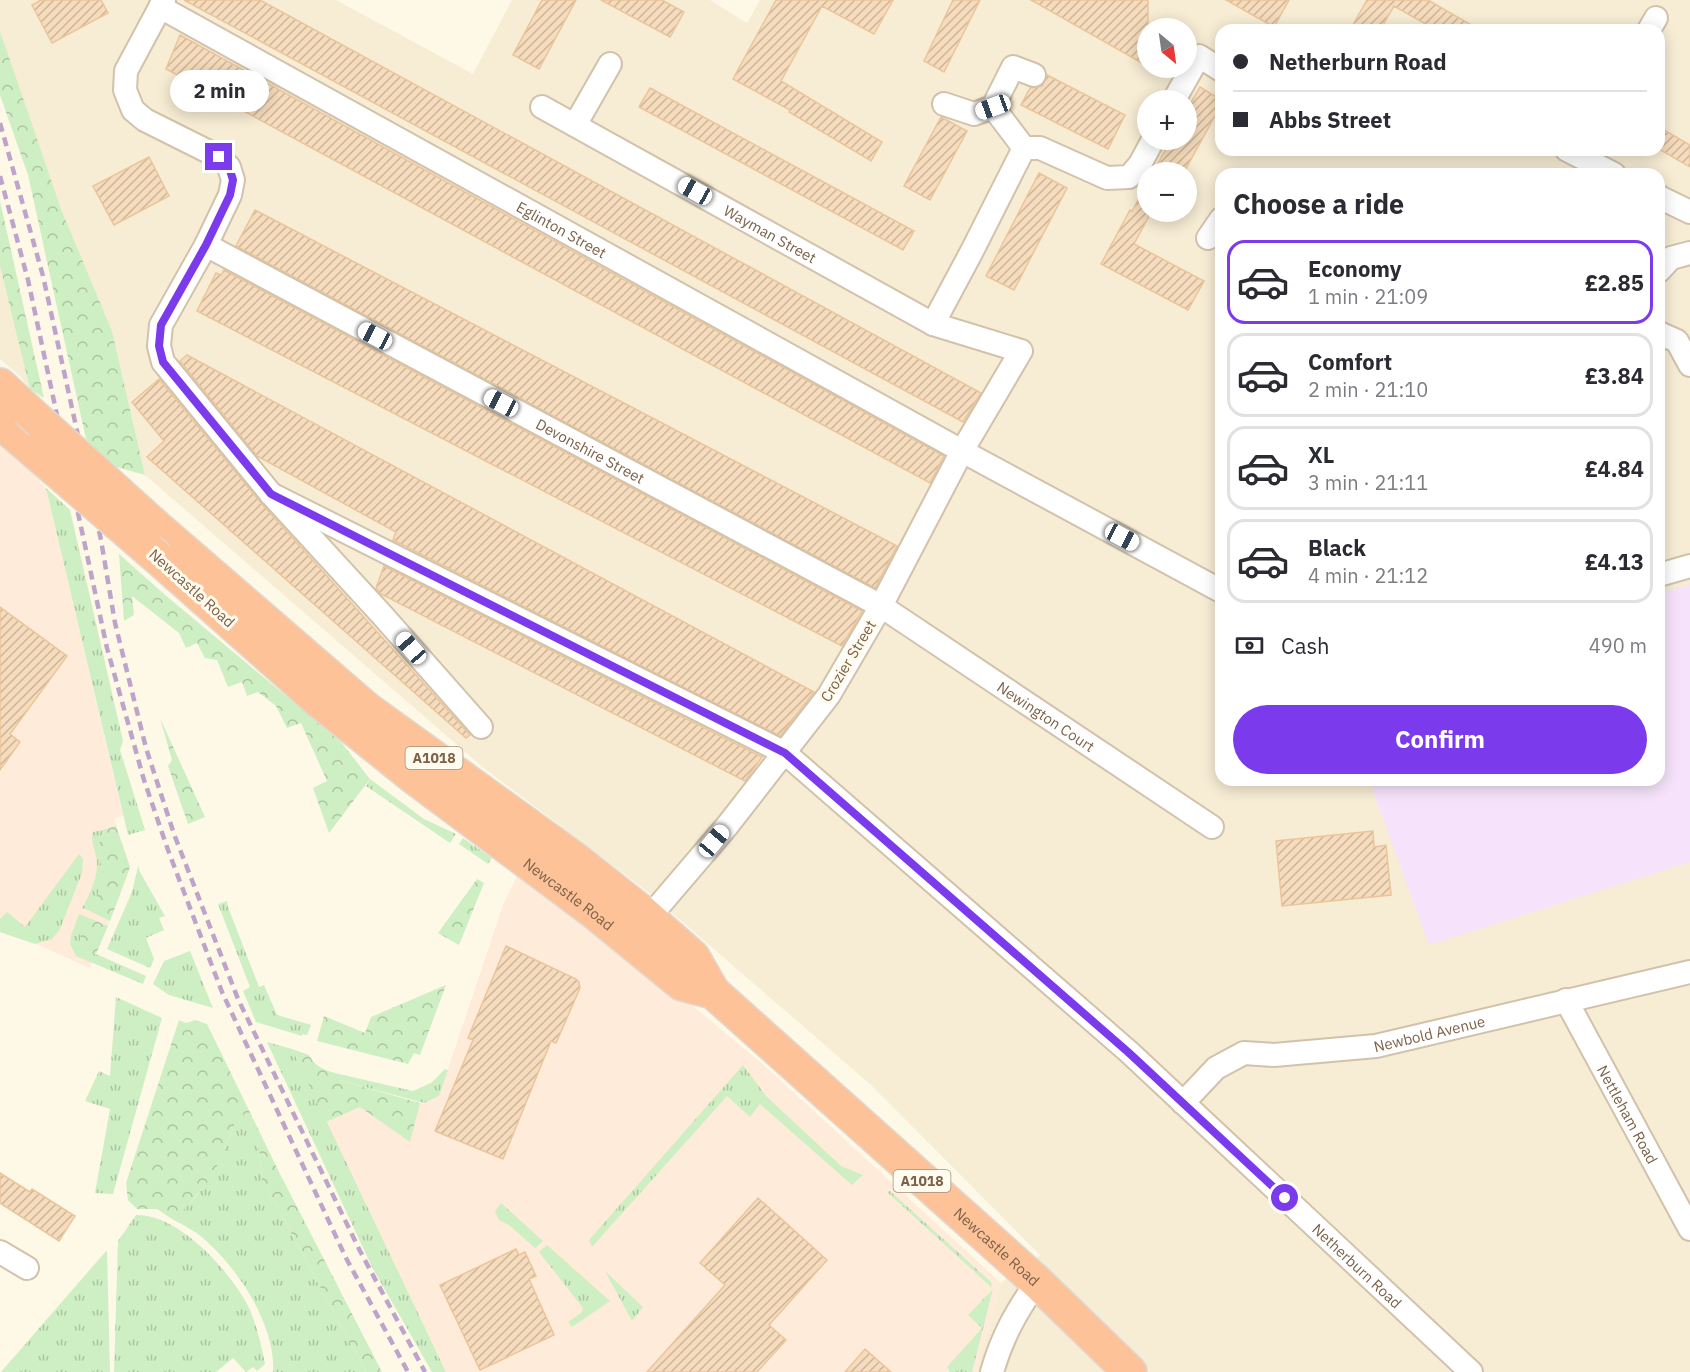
<!DOCTYPE html>
<html lang="en">
<head>
<meta charset="utf-8">
<style>
	:root { --surface:#fff; --page:#f7f7f7; --text:#2b2b33; --muted:#7c7c81; --line:#e1e1e2; --accent:#7c3aed }
	body { margin:0; font-family:"IBM Plex Sans",sans-serif; background:var(--page); color:var(--text); height:100vh; display:flex; flex-direction:column; font-size:22px; white-space:nowrap }
	* { box-sizing:border-box; margin:0 }
	p { font-size:20px; color:var(--muted) }
	.icon { flex:none; width:33px; height:33px; fill:none; stroke:currentColor; stroke-width:2; stroke-linecap:round; stroke-linejoin:round }
	.map { position:relative; flex:1; overflow:hidden }
	.drawer { position:absolute; left:1215px; top:168px; width:450px; height:618px; display:flex; flex-direction:column; background:var(--surface); border-radius:18px; box-shadow:0 3px 15px #0003 }
	.drawer>* { flex:none }
	.guide { position:absolute; left:1215px; top:24px; width:450px; height:132px; border-radius:18px; box-shadow:0 3px 15px #0003; display:grid; align-content:center; height:132px; padding:0 18px; background:var(--surface) }
	.needle { width:39px; rotate:151deg }
	.controls { position:absolute; left:1137px; top:18px; display:grid; gap:12px }
	.controls a { display:grid; place-items:center; width:60px; height:60px; border-radius:50%; background:var(--surface); box-shadow:0 3px 15px #0003; font-size:30px }
	.end { position:absolute; width:27px; height:27px; margin:-14px; border:8px solid #7c3aed; background:#fff; box-shadow:0 0 0 3px #fff }
	.from { border-radius:50% }
	.bubble { position:absolute; height:42px; border-radius:21px; background:var(--surface); box-shadow:0 3px 15px #0003; font-size:20px; font-weight:700; line-height:42px; text-align:center }
	.car { position:absolute; width:18px; height:36px; margin:-18px -9px; border-radius:8px; box-shadow:0 0 4px 2px #0007; background:linear-gradient(#fff 24%,#345 0 40%,#fff 0 76%,#345 0 86%,#fff 0) }
	.guide b { display:flex; align-items:center; gap:21px; height:57px; font-size:22px }
	.guide b+b { border-top:2px solid var(--line) }
	.guide i { width:15px; height:15px; background:var(--text) }
	ul { padding:0; list-style:none }
	li { display:flex; align-items:center; gap:18px; height:84px; margin:0 12px 9px; padding:0 6px; border:3px solid var(--line); border-radius:18px }
	li div { flex:1 }
	li b { display:block; font-size:22px }
	li em { font-style:normal; font-weight:700 }
	li.active { border-color:var(--accent) }
	li>.icon { width:54px; height:54px; stroke-width:1.5 }
	h2 { padding:0 18px; font-size:27px; line-height:72px }
	.pay { display:flex; align-items:center; gap:15px; height:66px; padding:0 18px; font-size:22px }
	.pay p { margin-inline-start:auto }
	.button { display:flex; gap:12px; margin-top:auto; padding:12px 18px }
	.button a { flex:1; height:69px; border-radius:36px; background:var(--accent); color:#fff; font-size:24px; font-weight:700; line-height:69px; text-align:center }
	.map>svg:first-child { display:block }
	.residential { fill:#f7ecd4; fill-rule:evenodd }
	.commercial { fill:#ffebda }
	.education { fill:#f6e3fb }
	.grass { fill:url(#grass-tufts) }
	.forest { fill:url(#forest-crowns) }
	.building { fill:url(#building-hatch); stroke:#ebc59a; stroke-width:1.5 }
	.lines { fill:none; stroke-linecap:round; stroke-linejoin:round }
	.street-casing { stroke:#d2c2ab; stroke-width:26 }
	.highway-casing { stroke:#dfd9d3; stroke-width:36 }
	.street { stroke:#fff; stroke-width:22 }
	.highway { stroke:#fec298; stroke-width:33 }
	.rail { stroke:#bea3ca; stroke-width:4.5; stroke-dasharray:9 6; stroke-linecap:butt }
	.highway-bridge-casing { stroke:#dfd9d3; stroke-width:36; stroke-linecap:butt }
	.highway-bridge { stroke:#fec298; stroke-width:33 }
	.route { stroke:#7c3aed; stroke-width:8 }
	.labels { text-anchor:middle; dominant-baseline:central; stroke-width:6; stroke-linejoin:round; paint-order:stroke }
	.shield { fill:#fffbef; stroke:#a3907a; stroke-width:1.5 }
	.shield-label { font-size:14px; font-weight:bold; fill:#7b6248 }
	.street-label { font-size:15px; fill:#7b6248; stroke:#fffbef }
</style>
</head>
<body>
<div class="map">
<svg width="1690" height="1372" viewBox="0 0 1690 1372">
	<defs>
		<pattern id="grass-tufts" width="24" height="20" patternUnits="userSpaceOnUse" patternTransform="scale(1.5)"><rect width="24" height="20" fill="#ceeec3"/><path d="M3 7l-1-3M5 7V3M7 7l1-3M15 17l-1-3M17 17v-4M19 17l1-3" fill="none" stroke="#acc4a0"/></pattern>
		<pattern id="forest-crowns" width="20" height="18" patternUnits="userSpaceOnUse" patternTransform="scale(1.5)"><rect width="20" height="18" fill="#ceeec3"/><path d="M2 6a3 3 0 1 1 6 0M12 15a3 3 0 1 1 6 0" fill="none" stroke="#acc4a0"/></pattern>
		<pattern id="building-hatch" width="6" height="6" patternUnits="userSpaceOnUse" patternTransform="scale(1.5)"><rect width="6" height="6" fill="#f6dcbc"/><path d="M-1 1l2-2M0 6l6-6M5 7l2-2" fill="none" stroke="#ccb69b"/></pattern>
	</defs>
	<rect width="100%" height="100%" fill="#fef9e7"/>
	<path class="residential" d="M0,0H336L473,74L512,0H710L747,23L760,0H1690V1372H976L1001,1283L1040,1255L871,1085L648,892L485,769L145,475L112,331L61,209L39,148L0,31ZM1148,28H1186V68H1148ZM1221,30H1659V150H1221ZM1148,100H1186V140H1148ZM1148,172H1186V212H1148ZM1221,174H1659V780H1221Z
		M0,266L30,389L21,377L0,359Z"/>
	<path class="commercial" d="M0,433L37,466L40,483L46,488L123,816L114,819L130,867L120,896L90,968L34,943L0,931Z
		M523,864L766,1067L1001,1283L976,1372H446L326,1122L360,1107L410,1141L420,1103H424L439,1096L503,905Z"/>
	<path class="education" d="M1690,584V862L1429,945L1369,780H1659V594Z"/>
	<path class="grass" d="M46,488L70,510L123,741L120,750L145,830L128,835Z
		M370,779L424,819L456,834L450,843L366,786Z
		M103,830L99,844L103,878L92,912L82,908C90,894 98,877 97,861C96,851 90,842 93,832Z
		M463,838L492,858L488,864L459,844Z
		M79,854L83,859L82,873L60,929L52,939L35,944L0,932V919L7,912L25,927Z
		M138,866L140,872L165,916L159,918L164,930L146,938L154,959L150,968L107,949L132,892Z
		M227,901L228,907L259,987L264,985L277,1015L311,1025L307,1035L302,1034V1036L256,1022L243,991L250,987L218,904Z
		M79,914L89,918L80,938L83,952L96,954L146,976L143,984L76,956L70,944L71,936Z
		M190,951L213,1008L169,995L153,984L164,961Z
		M116,997L162,1018L113,1194L95,1193L110,1109L85,1101L99,1071L110,1076Z
		M267,1042L292,1049L446,1372H432L372,1267Z
		M743,1065L766,1096L841,1166L863,1175L852,1185L760,1104L750,1117L727,1096L592,1247L589,1240Z
		M445,1069L448,1070L439,1096L424,1103L339,1080V1074L413,1091L431,1083Z
		M241,1109L259,1148L262,1179L366,1372H273C276,1326 238,1268 204,1239C195,1231 183,1225 172,1219C211,1190 223,1152 241,1109Z
		M890,1191L992,1283L991,1287L887,1192Z
		M501,1203L543,1241L535,1248L509,1225L499,1220L495,1211Z
		M136,1215C179,1214 229,1270 248,1306C257,1325 261,1344 265,1364L257,1371L253,1367L246,1372L233,1358L216,1372H114L118,1241Z
		M547,1245L610,1301L572,1327L568,1322L582,1312L583,1308L539,1252Z
		M107,1250L110,1372H1Z
		M605,1271L643,1307L632,1321Z
		M993,1289L972,1372H950L947,1367L982,1328L968,1315Z"/>
	<path class="forest" d="M0,31L61,209L112,331L145,475L113,466L86,439L28,175L0,95Z
		M0,201L44,398L30,389L0,266Z
		M119,554L164,594L341,742L370,779L329,833L313,788L327,781L301,723L287,728L276,706L258,692L247,696L242,682L228,687L217,660L205,658L197,643L186,648L179,633L132,596L134,615L124,621Z
		M160,718L205,817L188,824L168,766L172,760Z
		M116,826L130,867L110,921L92,912L103,878L99,844L103,830Z
		M477,879L484,883L459,945L438,933Z
		M89,918L108,926L96,954L83,952C75,941 84,930 89,918Z
		M446,985L420,1055L414,1053L408,1064L317,1041L324,1016L365,1033L371,1017Z
		M179,1020L186,1023L195,1020L207,1024L279,1172L382,1372H366L262,1179L259,1148L241,1110L212,1177L182,1212L172,1219L157,1209H137L128,1200L126,1183Z
		M292,1049L309,1055C316,1068 325,1070 339,1074V1080L420,1103L410,1142L360,1107L326,1122Z"/>
	<path class="building" d="M41,0H101L108,13L52,43L32,5Z
		M184,0H260L981,393L963,422Z
		M542,0H576L539,69L513,55Z
		M601,0H662L684,12L670,37Z
		M776,0H893L874,34L822,6L781,81L882,142L871,161L789,112L790,110L733,79Z
		M953,0H980L944,72L924,61Z
		M1031,0H1148V54L1142,63Z
		M1226,0H1289L1274,27Z
		M1367,0H1428L1480,30H1436L1394,6L1380,30H1350Z
		M180,35L944,456L930,483L166,69Z
		M1047,75L1125,115L1108,149L1021,105L1030,88L1042,86Z
		M1200,87L1221,100V105L1184,172H1153L1171,140H1186V111Z
		M650,88L914,231L903,250L639,107Z
		M941,117L967,131L930,200L904,186Z
		M1659,127L1690,145V167L1659,149Z
		M149,157L169,196L114,225L93,186Z
		M1039,173L1067,188L1014,290L986,276Z
		M1148,182V218L1134,244L1204,281L1188,310L1101,264L1130,210L1132,211Z
		M255,210L897,546L875,588L236,246Z
		M224,270L862,611L842,646L197,311L216,273L221,275Z
		M187,355L814,692L780,736L393,540L396,532L257,456L180,361Z
		M159,379L261,503L470,735L466,738L147,457L164,441L132,402Z
		M384,566L762,757L745,781L381,594L376,588Z
		M0,607L67,656L10,734L20,742L0,770Z
		M1373,831L1374,847L1386,845L1391,895L1282,906L1276,841Z
		M506,946L576,979L579,982L580,988L556,1043L551,1041L503,1159L435,1131L473,1040L468,1038Z
		M0,1173L30,1192L32,1189L75,1216L59,1241L0,1203Z
		M758,1198L827,1260L769,1325L786,1340L757,1372H647L725,1285L700,1263Z
		M516,1249L519,1255L525,1252L536,1276L529,1279L554,1335L480,1370L440,1285Z
		M865,1349L891,1372H845Z"/>
	<g class="lines">
		<g class="street-casing">
			<g id="street">
				<path d="M164,0L126,71L125,90L133,110L145,120L219,157L229,167L233,180L230,195L206,245L161,325L159,346L163,362L271,494L383,616L481,727"/>
				<path id="s1" d="M160,7L962,451L1221,591"/>
				<path d="M1649,30L1656,18"/>
				<path d="M1174,100L1199,56L1221,70"/>
				<path d="M944,104L974,114L993,107"/>
				<path id="s2" d="M542,107L933,324L1021,351L962,451L881,606L829,695L727,826L640,928"/>
				<path d="M993,107L1013,67L1034,75"/>
				<path d="M993,107L1024,148"/>
				<path d="M575,125L610,64"/>
				<path d="M1567,150L1614,174"/>
				<path d="M1659,197L1690,212"/>
				<path d="M1208,238L1221,219"/>
				<path id="s3" d="M206,245L881,606L1212,827"/>
				<path d="M1659,271L1671,258L1690,253"/>
				<path d="M933,324L972,251L1024,148H1040L1107,178L1129,177L1140,164L1153,140"/>
				<path d="M1659,333L1677,341L1690,365"/>
				<path id="s4" d="M271,494L785,753L1129,1052L1471,1372"/>
				<path d="M1659,575L1690,566"/>
				<path id="s5" d="M1566,1000L1690,1229"/>
				<path id="s6" d="M1183,1103L1216,1068L1244,1053L1274,1055L1376,1046L1690,972"/>
				<path d="M0,1252L27,1268"/>
				<path d="M992,1372C1002,1337 1016,1312 1037,1282"/>
			</g>
		</g>
		<g class="highway-casing">
			<g id="highway">
				<path d="M0,385L27,410"/>
				<path d="M0,422L34,451"/>
				<path d="M152,523L367,709L575,859L642,912L693,957L713,992"/>
				<path id="s7" d="M158,558L319,701L411,775L594,912L682,984L713,992L1037,1282L1130,1372"/>
			</g>
		</g>
		<use href="#street" class="street"/>
		<use href="#highway" class="highway"/>
		<path class="rail" d="M0,123L43,276L101,540L115,623L146,748L174,834L238,999L360,1251L425,1372
			M0,176L28,280L107,648L144,780L168,850L222,992L346,1258L408,1372"/>
		<g class="highway-bridge-casing">
			<path id="highway-bridge" d="M27,410L152,523
				M34,451L158,558"/>
		</g>
		<use href="#highway-bridge" class="highway-bridge"/>
	</g>
	<g class="lines">
		<path class="route" d="M219,157L229,167L233,180L230,195L206,245L161,325L159,346L163,362L271,494L785,753L1128,1052L1285,1198"/>
	</g>
	<g class="labels">
		<g class="shield">
			<rect x="405.5" y="747" width="57" height="22" rx="4.5"/>
			<rect x="893.5" y="1170" width="57" height="22" rx="4.5"/>
		</g>
		<g class="shield-label">
			<text x="434" y="758">A1018</text>
			<text x="922" y="1181">A1018</text>
		</g>
		<g class="street-label">
			<text stroke="none"><textPath href="#s1" startOffset="459">Eglinton Street</textPath></text>
			<text stroke="none"><textPath href="#s2" startOffset="261">Wayman Street</textPath></text>
			<text stroke="none"><textPath href="#s3" startOffset="436">Devonshire Street</textPath></text>
			<text transform="translate(192 588) rotate(42)">Newcastle Road</text>
			<text transform="translate(848 661) rotate(-59)">Crozier Street</text>
			<text stroke="none"><textPath href="#s3" startOffset="964">Newington Court</textPath></text>
			<text stroke="none"><textPath href="#s7" startOffset="531">Newcastle Road</textPath></text>
			<text stroke="none"><textPath href="#s6" startOffset="267">Newbold Avenue</textPath></text>
			<text stroke="none"><textPath href="#s5" startOffset="130">Nettleham Road</textPath></text>
			<text stroke="none"><textPath href="#s7" startOffset="1089">Newcastle Road</textPath></text>
			<text stroke="none"><textPath href="#s4" startOffset="1344">Netherburn Road</textPath></text>
		</g>
	</g>
</svg>
<div class="controls">
<a><svg class="needle" viewBox="-14 -14 28 28"><path d="M0-13l5 13h-10z" fill="#e53935"/><path d="M0 13l5-13h-10z" fill="#7c7c81"/></svg></a>
<a>+</a>
<a>−</a>
</div>
<i class="end from" style="left:1285px;top:1198px"></i>
<i class="end" style="left:219px;top:157px"></i>
<div class="bubble" style="left:170px;top:70px;width:99px">2 min</div>
<i class="car" style="left:993px;top:107px;rotate:250deg"></i>
<i class="car" style="left:695px;top:191px;rotate:299deg"></i>
<i class="car" style="left:375px;top:336px;rotate:298deg"></i>
<i class="car" style="left:501px;top:403px;rotate:298deg"></i>
<i class="car" style="left:1122px;top:537px;rotate:118deg"></i>
<i class="car" style="left:411px;top:648px;rotate:319deg"></i>
<i class="car" style="left:714px;top:841px;rotate:40deg"></i>
<div class="guide">
<b><i class="from"></i>Netherburn Road</b>
<b><i></i>Abbs Street</b>
</div>
<section class="drawer">
<h2>Choose a ride</h2>
<ul>
<li class="active"><svg class="icon" aria-label="car" viewBox="0 0 24 24"><path d="M5 17H2v-5l4-1 3-4h7l3 4 3 1v5h-3M9 17h6M6 11h13"/><circle cx="7" cy="17" r="2"/><circle cx="17" cy="17" r="2"/></svg><div><b>Economy</b><p>1 min · 21:09</p></div><em>£2.85</em></li>
<li><svg class="icon" aria-label="car" viewBox="0 0 24 24"><path d="M5 17H2v-5l4-1 3-4h7l3 4 3 1v5h-3M9 17h6M6 11h13"/><circle cx="7" cy="17" r="2"/><circle cx="17" cy="17" r="2"/></svg><div><b>Comfort</b><p>2 min · 21:10</p></div><em>£3.84</em></li>
<li><svg class="icon" aria-label="car" viewBox="0 0 24 24"><path d="M5 17H2v-5l4-1 3-4h7l3 4 3 1v5h-3M9 17h6M6 11h13"/><circle cx="7" cy="17" r="2"/><circle cx="17" cy="17" r="2"/></svg><div><b>XL</b><p>3 min · 21:11</p></div><em>£4.84</em></li>
<li><svg class="icon" aria-label="car" viewBox="0 0 24 24"><path d="M5 17H2v-5l4-1 3-4h7l3 4 3 1v5h-3M9 17h6M6 11h13"/><circle cx="7" cy="17" r="2"/><circle cx="17" cy="17" r="2"/></svg><div><b>Black</b><p>4 min · 21:12</p></div><em>£4.13</em></li>
</ul>
<div class="pay"><svg class="icon" aria-label="cash" viewBox="0 0 24 24"><path d="M3 7h18v10H3z"/><circle cx="12" cy="12" r="2"/></svg>Cash<p>490 m</p></div>
<div class="button"><a>Confirm</a></div>
</section>
</div>
</body>
</html>
